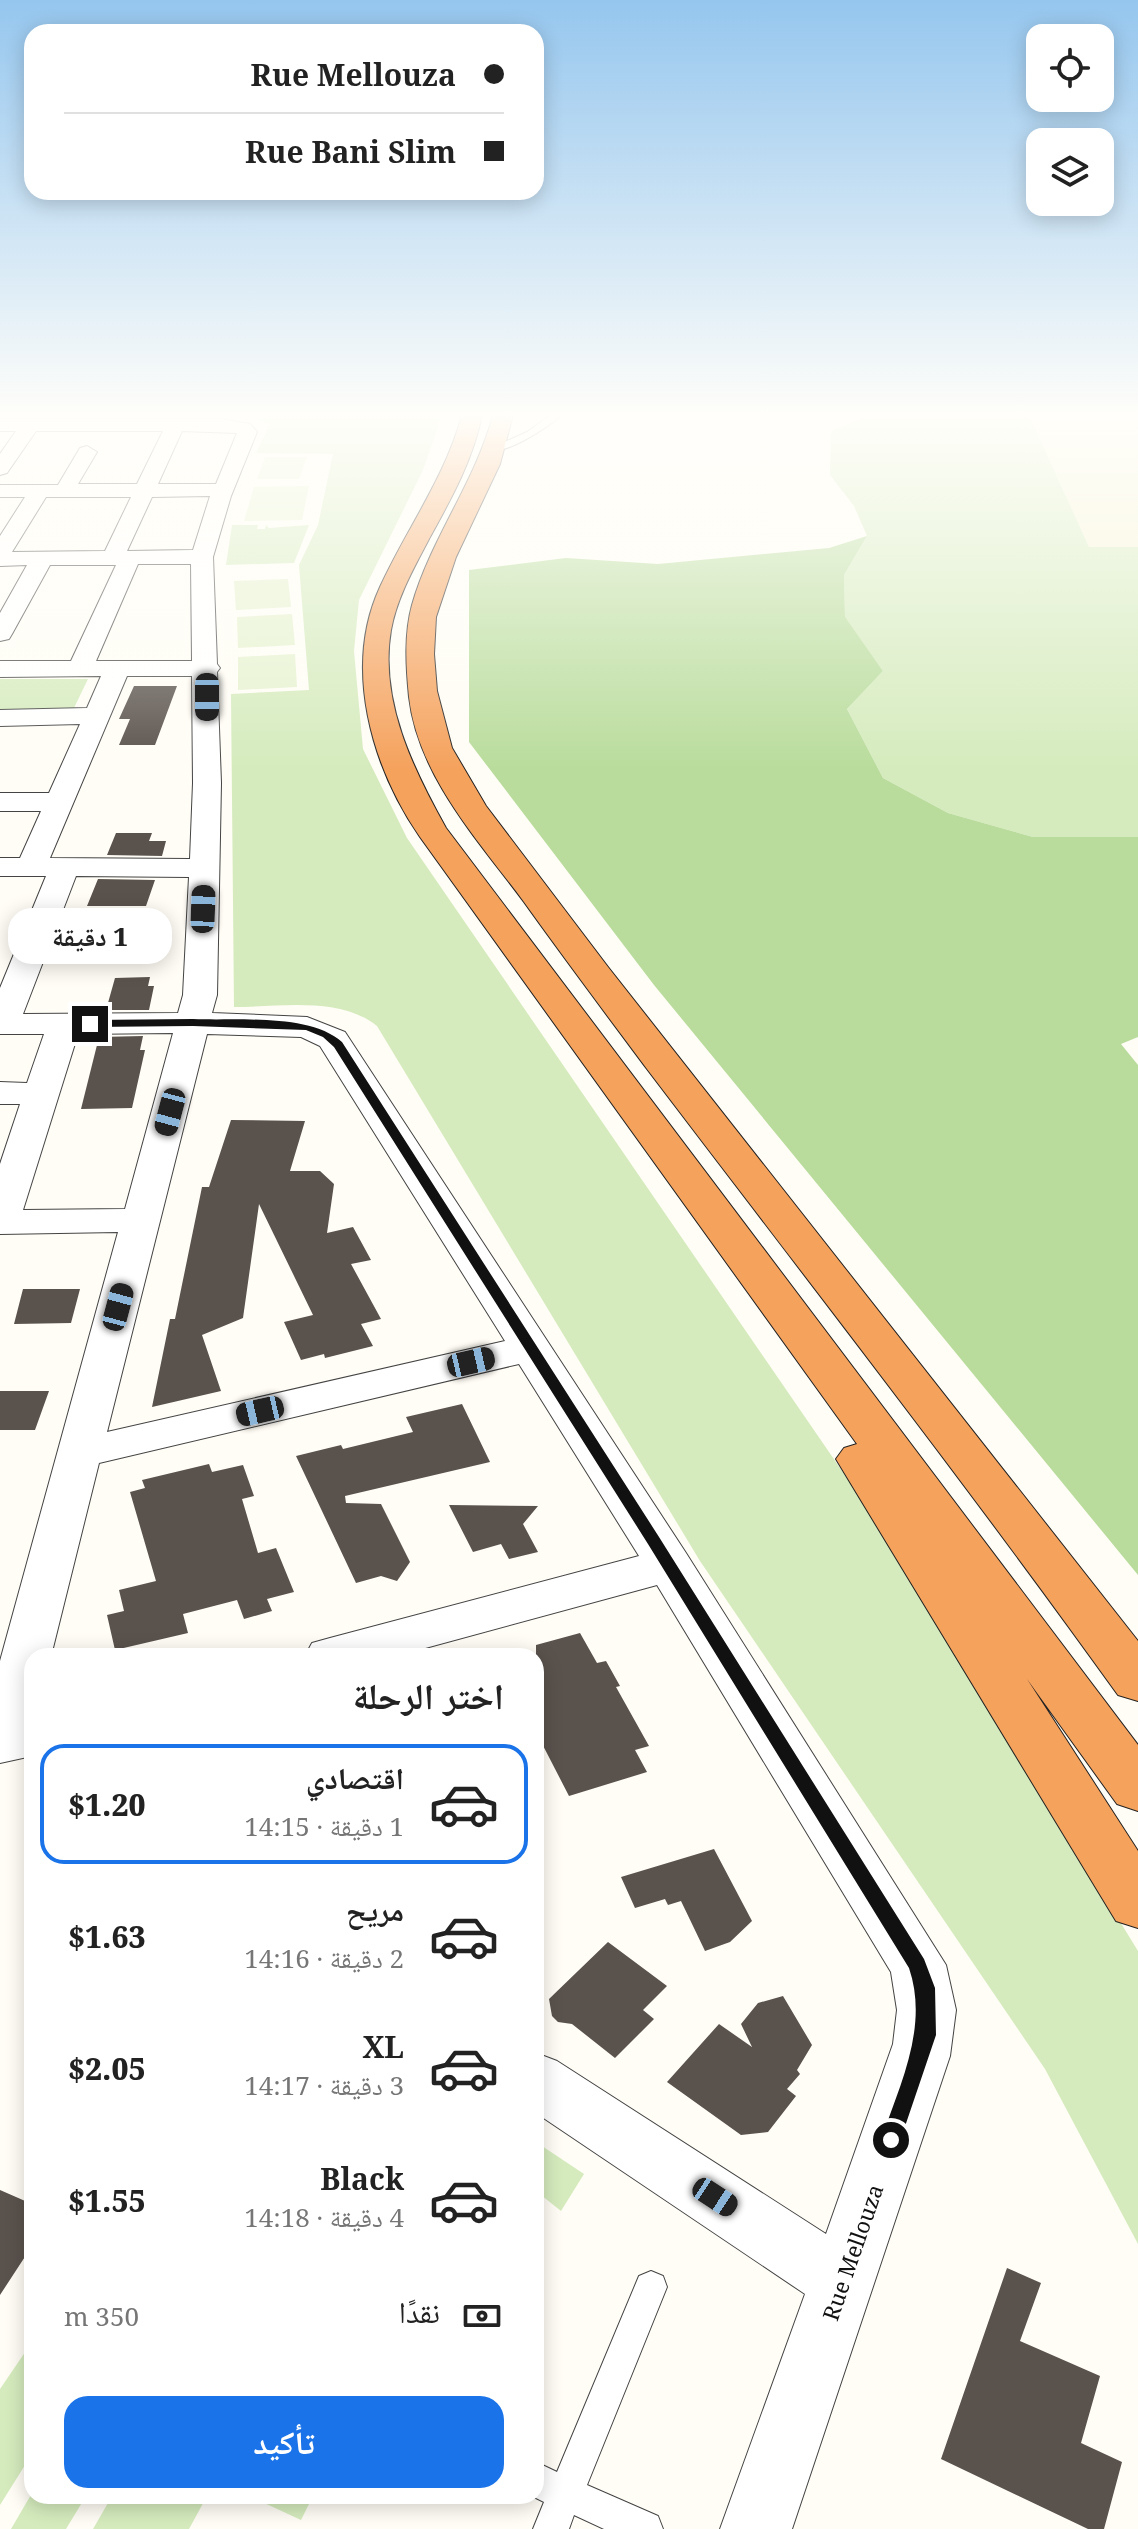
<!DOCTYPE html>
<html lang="ar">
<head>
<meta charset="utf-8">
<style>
	:root { --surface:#fff; --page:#f2f2f2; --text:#222; --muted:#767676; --line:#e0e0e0; --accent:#1a73e8 }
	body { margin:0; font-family:"Noto Serif","Noto Naskh Arabic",serif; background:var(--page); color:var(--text); direction:rtl; height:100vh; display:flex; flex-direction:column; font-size:30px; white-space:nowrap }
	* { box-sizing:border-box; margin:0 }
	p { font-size:26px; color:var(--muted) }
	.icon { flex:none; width:44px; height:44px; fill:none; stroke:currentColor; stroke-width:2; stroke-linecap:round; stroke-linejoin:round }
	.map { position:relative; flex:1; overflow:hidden; direction:ltr }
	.sheet { position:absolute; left:24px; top:1648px; width:520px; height:856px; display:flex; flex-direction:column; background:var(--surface); border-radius:24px; box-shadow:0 4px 20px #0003; direction:rtl }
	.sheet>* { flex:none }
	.hud { position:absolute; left:24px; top:24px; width:520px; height:176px; border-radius:24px; box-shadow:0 4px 20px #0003; direction:rtl; display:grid; align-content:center; height:176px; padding:0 40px; background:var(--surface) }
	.fabs { position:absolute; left:1026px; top:24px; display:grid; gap:16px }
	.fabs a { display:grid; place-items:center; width:88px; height:88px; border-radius:16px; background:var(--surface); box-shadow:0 4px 20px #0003; font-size:40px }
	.end { position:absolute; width:36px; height:36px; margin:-18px; border:10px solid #111; background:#fff; box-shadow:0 0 0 4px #fff }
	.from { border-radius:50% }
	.bubble { position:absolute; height:56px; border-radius:24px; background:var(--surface); box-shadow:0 4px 20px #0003; font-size:26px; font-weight:800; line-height:56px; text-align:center; direction:rtl }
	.car { position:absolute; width:24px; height:48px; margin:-24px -12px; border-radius:10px; box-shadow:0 0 6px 2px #0007; background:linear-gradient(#222 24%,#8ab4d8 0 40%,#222 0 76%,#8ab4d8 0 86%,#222 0) }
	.hud b { display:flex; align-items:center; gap:28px; height:76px; font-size:30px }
	.hud b+b { border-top:2px solid var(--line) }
	.hud i { width:20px; height:20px; background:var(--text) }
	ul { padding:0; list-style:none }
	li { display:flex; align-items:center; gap:24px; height:120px; margin:0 16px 12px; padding:0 24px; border:4px solid transparent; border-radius:24px }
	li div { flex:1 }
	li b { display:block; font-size:30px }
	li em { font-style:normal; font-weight:800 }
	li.on { border-color:var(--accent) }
	li>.icon { width:72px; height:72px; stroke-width:1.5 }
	h2 { padding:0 40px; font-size:36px; line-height:96px }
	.pay { display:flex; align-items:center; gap:20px; height:88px; padding:0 40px; font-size:30px }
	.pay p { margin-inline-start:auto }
	.button { display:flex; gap:16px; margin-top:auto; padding:16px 40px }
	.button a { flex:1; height:92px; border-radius:24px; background:var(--accent); color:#fff; font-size:32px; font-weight:800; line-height:92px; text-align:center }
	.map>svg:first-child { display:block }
	.farmland { fill:#f6f3d4 }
	.green { fill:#d5ebbd }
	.forest { fill:#b9dc9c }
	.pitch { fill:#e6f2cf }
	.building { fill:#5a524d }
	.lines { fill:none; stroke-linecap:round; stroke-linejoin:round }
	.lane-casing { stroke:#444; stroke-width:2 }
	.street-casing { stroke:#444; stroke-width:2 }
	.highway-casing { stroke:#222; stroke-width:2 }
	.lane { fill:#fff; fill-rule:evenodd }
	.street { fill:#fff; fill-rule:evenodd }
	.highway { fill:#f5a25d; fill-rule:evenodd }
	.route { fill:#111 }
	.labels { text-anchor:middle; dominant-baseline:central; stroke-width:8; stroke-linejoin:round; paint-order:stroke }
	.street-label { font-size:22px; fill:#111; stroke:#fff }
</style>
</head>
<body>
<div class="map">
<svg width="1138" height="2529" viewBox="0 0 1138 2529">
	<rect width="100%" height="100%" fill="#fffdf5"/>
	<path class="farmland" d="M1029,415H1138V547H1089Z"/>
	<path class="green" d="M259,415H442L423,470L359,600L354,651L363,749L407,838L862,1500L1138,1951V2244L1045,2069L700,1561L377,1026C340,996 279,1007 234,1007L231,694L309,690L299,565L318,525L333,454L256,453L270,424L255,419Z
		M869,415H1029L1089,547H1138V837H1033L948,813L883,778L847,709L883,671L845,618L844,575L867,536L854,506L830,475L831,431Z
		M232,525H258L257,529H265L266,525L269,528L309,525L294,563L226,565Z
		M0,679H88L73,710L0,711Z
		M536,2142L584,2174L561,2211L536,2191Z
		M32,2342V2454L0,2505V2389Z
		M32,2493V2496H86L66,2529H11Z
		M112,2496H207L189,2529H93Z
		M249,2496H313L301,2520Z"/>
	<path class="forest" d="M867,536L844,575L845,617L883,671L847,709L883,778L948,813L1033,837H1138V1037L1121,1044L1138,1065V1575L654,985L469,742V570L566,558L658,564L829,548Z"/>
	<path class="pitch" d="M265,457H307L299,479H257Z
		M309,486L302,520L244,521L254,487Z
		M288,579L291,607L236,610L234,581Z
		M292,614L295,645L238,648L237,617Z
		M295,654L297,687L238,690V657Z"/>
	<path class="building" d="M134,686H177L155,745H119L130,719H119Z
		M116,833H152L149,841H166L162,856L107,855Z
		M98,879L155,880L146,906H87Z
		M150,977L148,986H154L149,1010H106L115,978Z
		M143,1036L140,1050H145L132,1108L81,1109L99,1037Z
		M231,1120L305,1121L290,1171H320L334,1184L327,1233L353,1227L371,1260L351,1264L381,1319L361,1324L373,1346L325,1358L324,1354L301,1360L284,1322L313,1315L259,1204L243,1318L202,1335L221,1391L152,1407L170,1319H175L202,1187H209Z
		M23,1289H80L71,1323L14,1324Z
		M0,1391H49L35,1430H0Z
		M462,1404L490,1462L345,1496L346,1503L381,1504L410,1562L397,1581L381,1576L356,1583L296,1456L341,1445L343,1449L413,1432L406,1417Z
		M209,1464L212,1472L243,1465L254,1496L242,1499L258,1553L276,1548L294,1592L267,1599L272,1611L244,1619L237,1600L183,1614L188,1633L115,1650L107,1615L124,1611L119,1590L156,1581L130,1492L145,1488L142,1480Z
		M449,1505L538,1506L523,1524L538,1552L509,1559L501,1544L473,1552Z
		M580,1633L597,1663L606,1661L620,1686L616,1687L649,1746L635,1750L647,1772L569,1796L536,1732V1645Z
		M714,1849L752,1921L730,1942L705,1951L681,1901L668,1905L665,1899L635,1908L621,1877Z
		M608,1942L667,1986L643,2010L654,2019L615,2058L572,2024L558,2022L552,2016L549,1999Z
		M783,1996L812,2045L797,2070L800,2074L787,2089L796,2096L768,2132L741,2135L667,2082L719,2024L752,2047L741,2024L758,2003Z
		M0,2190L32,2204V2246L0,2295Z
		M1007,2268L1041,2283L1020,2341L1100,2376L1081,2443L1122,2462L1104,2529H1088L941,2459Z"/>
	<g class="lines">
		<g class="lane-casing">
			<path id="lane" d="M551,415H562C549,426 504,457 489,449L527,432Z
				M651,2271L663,2276L667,2287L587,2485L658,2516L663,2529H604L574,2515L569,2529H533L544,2502L532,2496H536V2462L557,2472L639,2276Z"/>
		</g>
		<g class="street-casing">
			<path id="street" d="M0,419H221L250,424L257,432L231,496L213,557L217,664L220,668L217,672L221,783L217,995L212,1013L307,1017L345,1032L686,1553L946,1965L956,2010L950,2056L792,2529H720L805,2294L536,2113V2053L557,2061L826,2234L893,2044L897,2010L891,1972L657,1585L396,1656H305L312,1643L330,1638L639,1556L519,1364L99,1463L51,1656H32V1756L0,1763V1661L118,1232L0,1234V1164L20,1104H0V1082L27,1083L44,1034H0V988L46,876H0V858H20L41,811H0V793H49L80,724L0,726V710L87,708L101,676L0,677V661H71L116,565H50L12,634L9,639L0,641V613L27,565L0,566V536L25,497H0V485H58L80,448L87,446L97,452L78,484H137L163,431H36L7,473L0,475V454L16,431H0ZM182,431L237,433L216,484H158ZM210,496L193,550L127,551L152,497ZM46,497H131L105,551L12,552ZM138,564H191L192,661H96ZM127,676H192L193,783L190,859L50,858ZM76,876L189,877L183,995L178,1013L23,1014ZM173,1033L125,1209L23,1210L78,1034ZM207,1034L301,1037L320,1046L505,1341L107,1432Z"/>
		</g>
		<g class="highway-casing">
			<path id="highway" d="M462,415H482C473,460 451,499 429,539C414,568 397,597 391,630C379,700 413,769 446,828L1138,1745V1811L1117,1804L1027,1679L1138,1851V1928L1116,1921L836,1459L844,1448L857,1444L420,837C371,766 343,667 380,587C407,528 445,478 462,415Z
				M493,415H513L500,464L456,557L436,617L434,654L437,691L452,748L486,806L608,967L1138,1641V1701L1118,1695C966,1483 805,1277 647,1069C606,1014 564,958 524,902C479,841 418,776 409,697C406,667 404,634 412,605C431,538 475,483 493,415Z"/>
		</g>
		<use href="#lane" class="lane"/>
		<use href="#street" class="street"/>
		<use href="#highway" class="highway"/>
	</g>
	<linearGradient id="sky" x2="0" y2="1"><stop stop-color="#95c6ee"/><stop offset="0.54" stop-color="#fffefa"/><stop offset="1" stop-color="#fffefa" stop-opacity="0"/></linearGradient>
	<rect width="1138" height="769" fill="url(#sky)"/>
	<path class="route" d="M193,1019C237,1021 309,1013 342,1042L659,1537L924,1959L935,1988L936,2035L898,2147L891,2149L884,2147L881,2140C900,2084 929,2027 909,1968L648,1544L334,1047L323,1037L306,1030L193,1026L90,1027L84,1024L90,1020Z"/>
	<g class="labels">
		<g class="street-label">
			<text transform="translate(852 2252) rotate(-71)">Rue Mellouza</text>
		</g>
	</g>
</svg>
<div class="fabs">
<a><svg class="icon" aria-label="locate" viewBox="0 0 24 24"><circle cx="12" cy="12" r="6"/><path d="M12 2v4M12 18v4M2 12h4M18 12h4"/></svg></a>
<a><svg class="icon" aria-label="layers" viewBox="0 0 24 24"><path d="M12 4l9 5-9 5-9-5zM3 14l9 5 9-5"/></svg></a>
</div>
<i class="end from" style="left:891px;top:2140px"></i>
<i class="end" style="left:90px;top:1024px"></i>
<div class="bubble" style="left:8px;top:908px;width:164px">1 دقيقة</div>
<i class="car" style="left:207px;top:697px;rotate:180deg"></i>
<i class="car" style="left:203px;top:909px;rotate:2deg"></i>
<i class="car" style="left:170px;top:1112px;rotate:195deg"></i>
<i class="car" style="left:118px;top:1307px;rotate:15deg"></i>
<i class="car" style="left:471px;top:1362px;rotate:77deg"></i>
<i class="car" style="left:260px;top:1411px;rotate:257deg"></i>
<i class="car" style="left:715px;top:2197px;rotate:123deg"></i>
<div class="hud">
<b><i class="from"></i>Rue Mellouza</b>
<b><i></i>Rue Bani Slim</b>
</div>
<section class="sheet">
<h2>اختر الرحلة</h2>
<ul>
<li class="on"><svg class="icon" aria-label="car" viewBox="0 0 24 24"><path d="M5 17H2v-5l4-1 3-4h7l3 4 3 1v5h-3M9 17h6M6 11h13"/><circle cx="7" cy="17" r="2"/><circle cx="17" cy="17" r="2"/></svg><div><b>اقتصادي</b><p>1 دقيقة · 14:15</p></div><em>$1.20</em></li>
<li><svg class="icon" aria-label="car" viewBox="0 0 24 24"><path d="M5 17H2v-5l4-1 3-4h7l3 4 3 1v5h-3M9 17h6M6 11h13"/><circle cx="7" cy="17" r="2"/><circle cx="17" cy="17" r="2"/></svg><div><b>مريح</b><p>2 دقيقة · 14:16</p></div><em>$1.63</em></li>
<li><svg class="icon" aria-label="car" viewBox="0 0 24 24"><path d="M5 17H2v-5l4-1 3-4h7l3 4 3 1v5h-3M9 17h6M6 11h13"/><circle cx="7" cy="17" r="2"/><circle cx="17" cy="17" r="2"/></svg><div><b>XL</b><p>3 دقيقة · 14:17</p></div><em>$2.05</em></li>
<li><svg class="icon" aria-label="car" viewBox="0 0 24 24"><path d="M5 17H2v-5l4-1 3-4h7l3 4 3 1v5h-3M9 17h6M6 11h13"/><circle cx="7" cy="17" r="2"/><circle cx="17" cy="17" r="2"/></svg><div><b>Black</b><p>4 دقيقة · 14:18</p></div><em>$1.55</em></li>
</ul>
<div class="pay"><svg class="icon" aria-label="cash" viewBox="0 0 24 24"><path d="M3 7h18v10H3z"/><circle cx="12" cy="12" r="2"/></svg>نقدًا<p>350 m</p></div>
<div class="button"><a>تأكيد</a></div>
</section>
</div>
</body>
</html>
